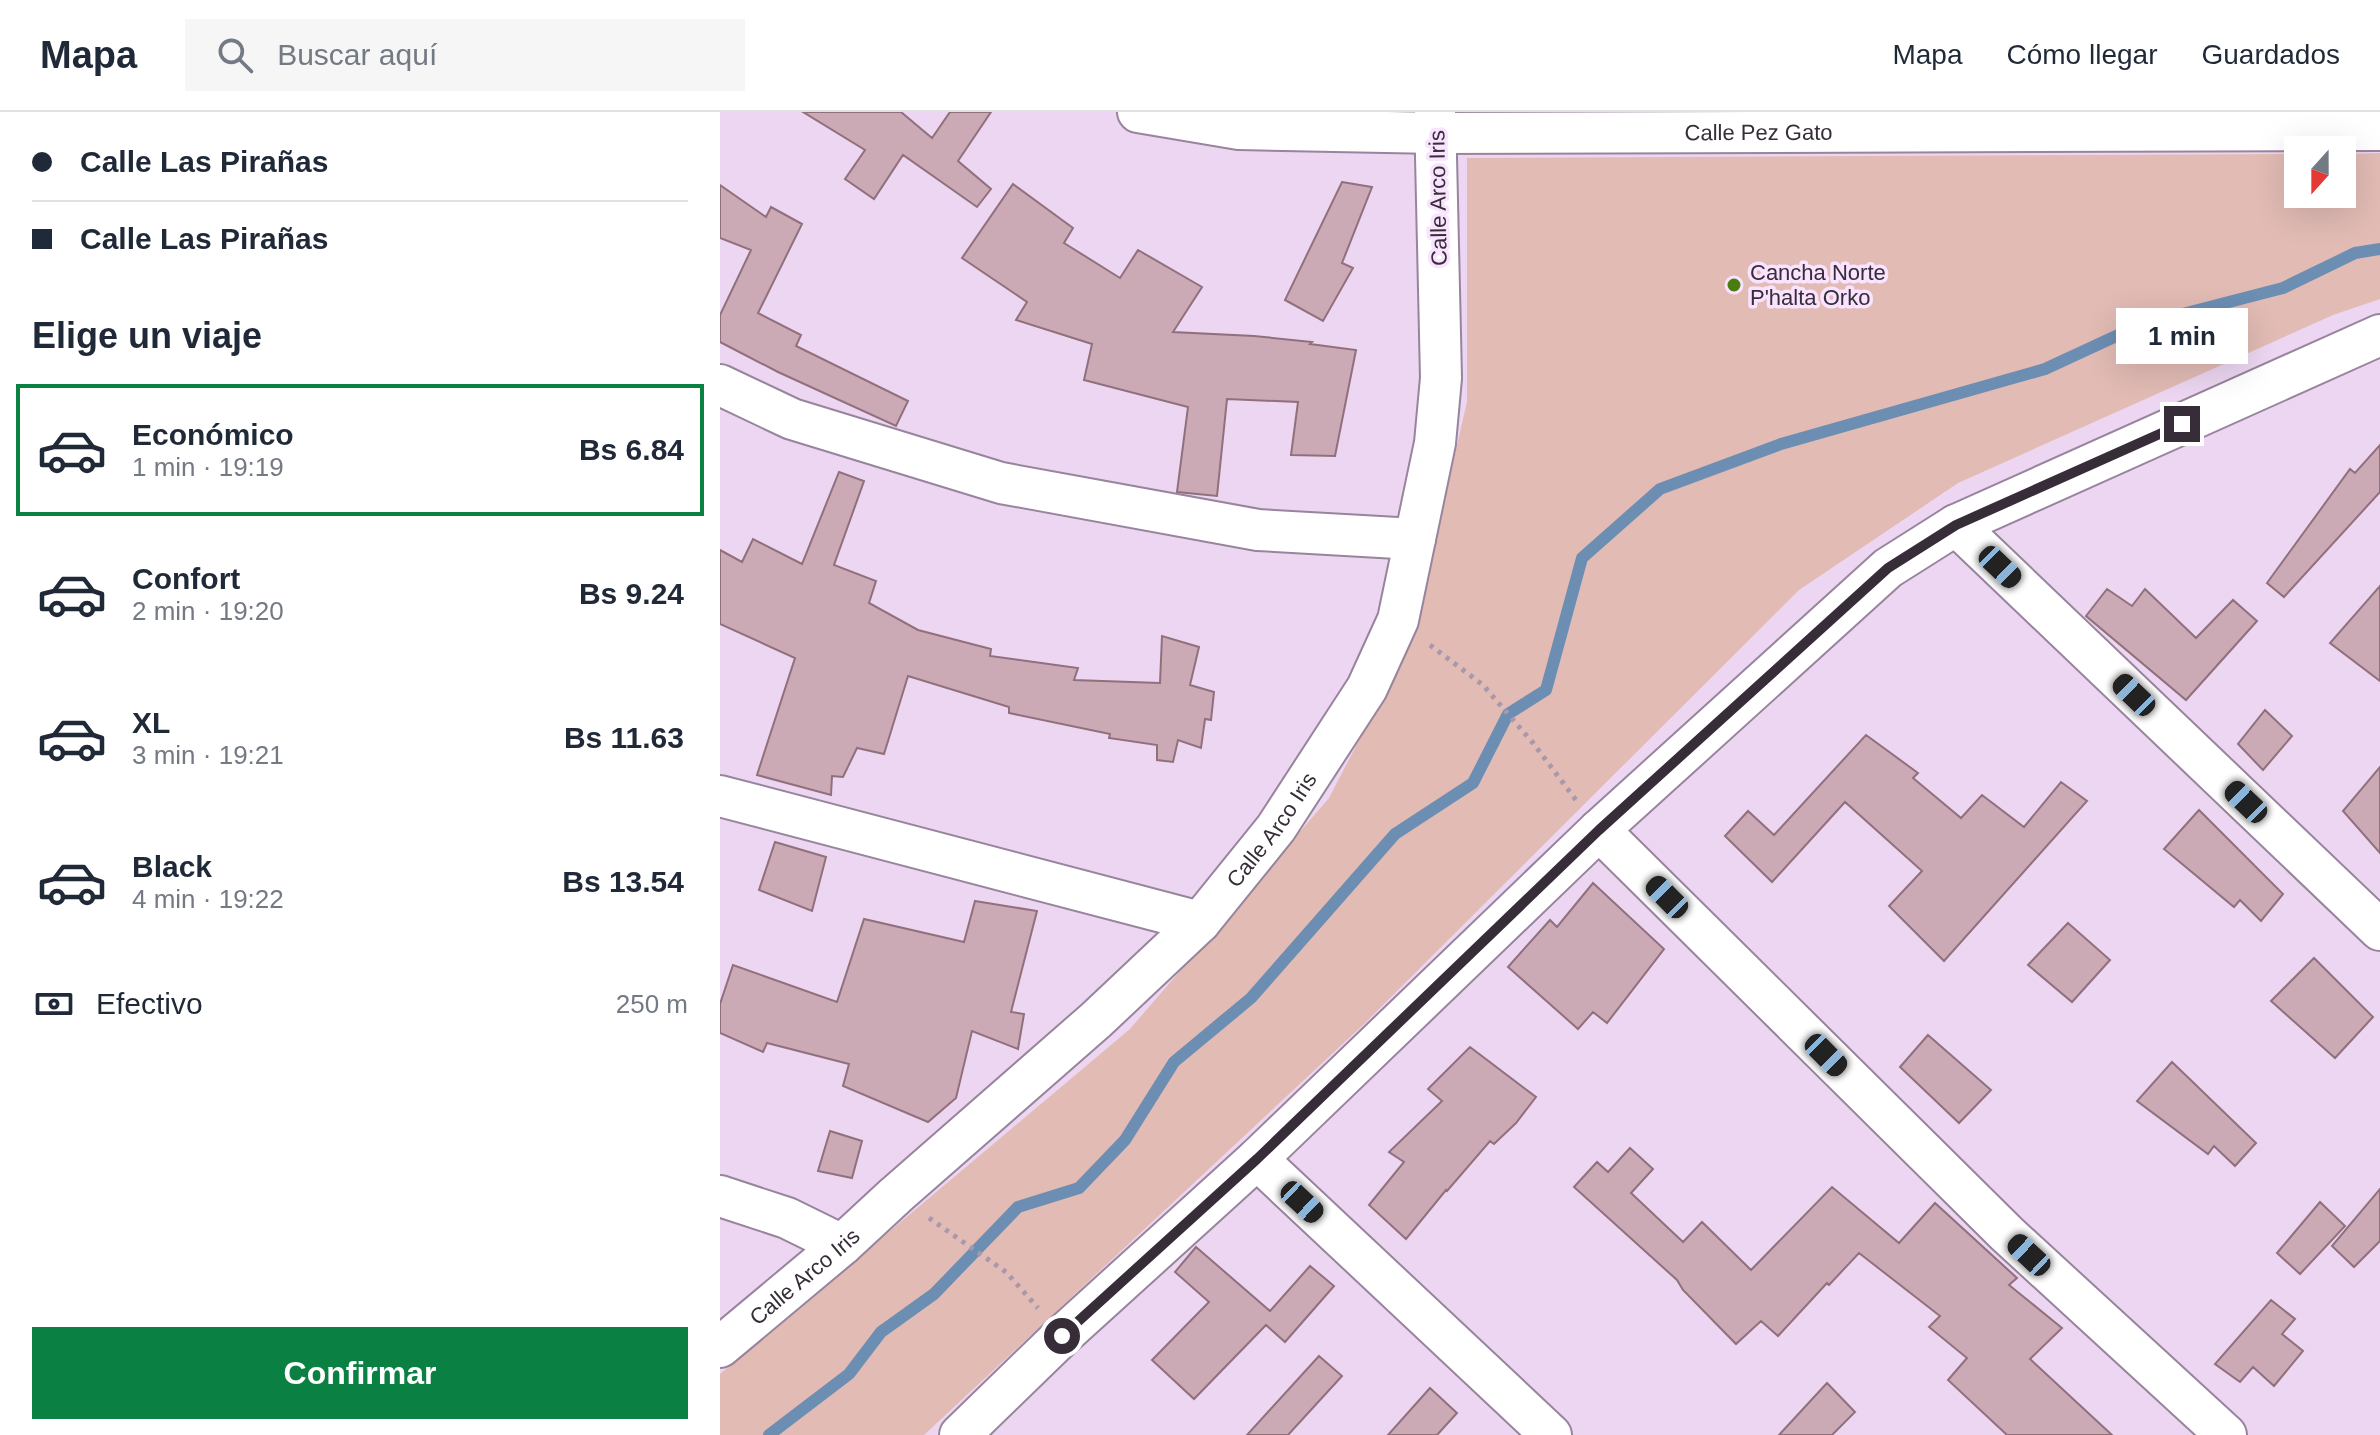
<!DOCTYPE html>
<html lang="es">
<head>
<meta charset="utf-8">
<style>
	:root { --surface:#fff; --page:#f6f6f7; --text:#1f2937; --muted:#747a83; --line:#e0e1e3; --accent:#0b8043 }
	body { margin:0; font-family:Helvetica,sans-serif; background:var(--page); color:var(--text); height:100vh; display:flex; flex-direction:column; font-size:30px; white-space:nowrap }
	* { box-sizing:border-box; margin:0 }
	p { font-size:26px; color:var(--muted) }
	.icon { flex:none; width:44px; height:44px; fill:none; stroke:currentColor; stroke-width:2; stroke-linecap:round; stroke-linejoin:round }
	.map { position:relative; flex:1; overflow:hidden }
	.drawer { display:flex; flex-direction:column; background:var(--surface); width:720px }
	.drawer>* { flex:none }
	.top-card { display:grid; align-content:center; height:176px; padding:0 32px; background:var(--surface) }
	.needle { width:52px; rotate:201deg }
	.fabs { position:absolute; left:1564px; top:24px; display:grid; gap:16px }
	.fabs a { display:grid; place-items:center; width:72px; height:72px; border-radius:0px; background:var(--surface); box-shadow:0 8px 32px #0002; font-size:40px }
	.end { position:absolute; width:36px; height:36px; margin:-18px; border:10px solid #362d38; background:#fff; box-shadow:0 0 0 4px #fff }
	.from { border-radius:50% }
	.bubble { position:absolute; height:56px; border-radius:0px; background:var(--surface); box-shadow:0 8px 32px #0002; font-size:26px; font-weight:700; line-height:56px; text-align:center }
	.car { position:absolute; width:24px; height:48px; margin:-24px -12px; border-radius:10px; box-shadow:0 0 6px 2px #0007; background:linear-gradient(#222 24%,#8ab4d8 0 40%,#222 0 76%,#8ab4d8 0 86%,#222 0) }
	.top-card b { display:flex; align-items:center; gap:28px; height:76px; font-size:30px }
	.top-card b+b { border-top:2px solid var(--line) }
	.top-card i { width:20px; height:20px; background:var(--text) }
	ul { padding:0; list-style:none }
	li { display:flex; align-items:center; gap:24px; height:132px; margin:0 16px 12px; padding:0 16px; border:4px solid transparent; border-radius:0px }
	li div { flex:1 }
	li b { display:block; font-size:30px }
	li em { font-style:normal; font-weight:700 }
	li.active { border-color:var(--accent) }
	li>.icon { width:72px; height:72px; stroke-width:1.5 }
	h2 { padding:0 32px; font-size:36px; line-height:96px }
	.pay { display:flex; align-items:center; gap:20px; height:88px; padding:0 32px; font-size:30px }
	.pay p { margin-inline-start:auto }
	.action { display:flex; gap:16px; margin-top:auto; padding:16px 32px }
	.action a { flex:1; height:92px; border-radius:0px; background:var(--accent); color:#fff; font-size:32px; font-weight:700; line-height:92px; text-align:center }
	header { display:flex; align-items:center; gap:48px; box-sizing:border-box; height:112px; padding:0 40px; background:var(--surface); border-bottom:2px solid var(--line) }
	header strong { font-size:38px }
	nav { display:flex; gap:44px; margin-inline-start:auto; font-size:28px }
	.search { width:560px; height:72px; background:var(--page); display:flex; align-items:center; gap:20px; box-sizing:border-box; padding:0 28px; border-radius:0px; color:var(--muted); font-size:30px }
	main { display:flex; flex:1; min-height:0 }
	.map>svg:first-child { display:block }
	.green { fill:#e1bbb4 }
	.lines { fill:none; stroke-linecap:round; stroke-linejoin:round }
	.stream { stroke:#6c8eb3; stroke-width:12 }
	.building { fill:#cba9b5; stroke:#90707c; stroke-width:2 }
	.street-casing { stroke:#98849d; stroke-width:44 }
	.path { stroke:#a997ac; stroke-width:5; stroke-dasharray:4 6; stroke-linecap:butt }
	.street { stroke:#fff; stroke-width:40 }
	.route { stroke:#362d38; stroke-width:10 }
	.poi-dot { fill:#4a7d0e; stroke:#f9e3fe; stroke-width:3 }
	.labels { text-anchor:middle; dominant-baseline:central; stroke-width:7; stroke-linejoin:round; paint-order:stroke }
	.street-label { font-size:22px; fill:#362d38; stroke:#f9e3fe }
	.poi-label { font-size:22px; fill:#362d38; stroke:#f9e3fe; text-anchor:start }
</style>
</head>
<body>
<header>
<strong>Mapa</strong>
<div class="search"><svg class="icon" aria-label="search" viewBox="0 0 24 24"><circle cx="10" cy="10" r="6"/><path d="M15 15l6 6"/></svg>Buscar aquí</div>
<nav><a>Mapa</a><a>Cómo llegar</a><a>Guardados</a></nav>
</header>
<main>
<section class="drawer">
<div class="top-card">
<b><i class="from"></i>Calle Las Pirañas</b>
<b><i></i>Calle Las Pirañas</b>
</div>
<h2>Elige un viaje</h2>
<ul>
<li class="active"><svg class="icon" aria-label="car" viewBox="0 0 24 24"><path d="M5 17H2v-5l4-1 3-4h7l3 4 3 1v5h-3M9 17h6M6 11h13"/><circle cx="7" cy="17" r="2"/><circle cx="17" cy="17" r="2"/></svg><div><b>Económico</b><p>1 min · 19:19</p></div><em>Bs 6.84</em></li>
<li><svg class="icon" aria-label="car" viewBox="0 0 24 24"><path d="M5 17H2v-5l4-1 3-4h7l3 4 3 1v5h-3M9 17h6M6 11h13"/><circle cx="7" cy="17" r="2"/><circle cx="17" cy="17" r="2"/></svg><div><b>Confort</b><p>2 min · 19:20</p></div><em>Bs 9.24</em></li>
<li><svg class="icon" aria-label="car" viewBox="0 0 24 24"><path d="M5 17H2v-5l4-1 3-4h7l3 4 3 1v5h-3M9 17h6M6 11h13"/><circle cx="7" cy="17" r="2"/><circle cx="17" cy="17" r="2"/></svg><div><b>XL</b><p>3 min · 19:21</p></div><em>Bs 11.63</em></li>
<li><svg class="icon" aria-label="car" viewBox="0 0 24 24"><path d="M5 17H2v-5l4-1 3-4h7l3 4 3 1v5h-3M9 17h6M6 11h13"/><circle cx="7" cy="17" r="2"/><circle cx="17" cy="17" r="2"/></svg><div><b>Black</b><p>4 min · 19:22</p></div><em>Bs 13.54</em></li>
</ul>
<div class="pay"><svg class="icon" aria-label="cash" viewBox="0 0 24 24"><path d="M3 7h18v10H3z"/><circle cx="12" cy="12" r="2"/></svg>Efectivo<p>250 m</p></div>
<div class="action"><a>Confirmar</a></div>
</section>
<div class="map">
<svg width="1660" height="1323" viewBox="0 0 1660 1323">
	<rect width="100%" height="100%" fill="#ecd6f1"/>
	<path class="green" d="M1660,41V187L1613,203L1238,371L1079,478L644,912L204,1323H0V1262L410,917L609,686L693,524L747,290V46L1578,42V82H1622V42Z"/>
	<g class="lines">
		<path class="stream" d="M49,1323L129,1262L161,1220L214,1182L298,1095L359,1076L405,1028L454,950L531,886L675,722L753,671L788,602L826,578L862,446L940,377L1061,332L1325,257L1420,213L1563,176L1635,141L1660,137"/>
	</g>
	<path class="building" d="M83,0H181L212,26L230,0H271L238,49L271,77L257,95L183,43L154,87L125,67L145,38Z
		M622,70L652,75L622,151L633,156L603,209L565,188Z
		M293,72L353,116L344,131L400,166L418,138L482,175L453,220L534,224L592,230L590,232L636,238L615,344L571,343L578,290L507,287L497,384L457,380L468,295L364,268L372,232L296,208L307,190L242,146Z
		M0,73L46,105L51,95L82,112L38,201L81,223L76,234L188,289L176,314L58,260L0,230V203L31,138L0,126Z
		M1660,333V380L1564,485L1547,471L1630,357L1635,361Z
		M119,360L144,369L114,453L156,469L149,491L198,518L271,537L270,544L358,556L354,568L440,571L442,524L479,535L470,573L494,580L491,608L485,607L481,636L458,628L453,650L437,648V633L389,626L390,622L289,601V595L188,564L164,642L137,636L123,665L112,664L111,683L37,663L75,546L0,512V438L22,450L33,427L82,452Z
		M1660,474V569L1610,531Z
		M1387,477L1412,494L1425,477L1476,526L1513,488L1537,509L1466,588L1366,504Z
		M1545,598L1572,624L1543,658L1518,632Z
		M1146,623L1198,661L1193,666L1241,706L1262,683L1304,715L1341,670L1367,689L1224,849L1169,794L1202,759L1125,690L1052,770L1005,724L1028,699L1054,723Z
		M1660,655V741L1623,699Z
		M1479,698L1563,782L1541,809L1520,788L1514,795L1444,737Z
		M55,730L106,745L92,799L39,778Z
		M873,771L944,837L887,911L873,900L858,917L788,855L830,808L837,815Z
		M255,789L317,799L291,900L304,902L298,937L252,919L236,986L208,1010L123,974L129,952L47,931L43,940L0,921V892L13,853L117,890L144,807L244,830Z
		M1348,811L1390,848L1352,890L1308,853Z
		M1594,846L1653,905L1615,946L1551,889Z
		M1208,923L1271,978L1239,1011L1180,955Z
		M750,935L816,985L796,1011L774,1032L770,1029L727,1079L726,1078L686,1127L649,1093L684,1050L669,1040L722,989L708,977Z
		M1452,950L1536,1031L1515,1054L1494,1034L1488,1042L1417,989Z
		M110,1019L142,1029L132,1066L98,1059Z
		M910,1036L933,1057L911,1081L963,1130L982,1110L1031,1158L1112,1075L1179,1131L1215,1091L1297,1166L1289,1173L1342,1216L1310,1247L1392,1323H1287L1228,1268L1247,1246L1209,1215L1220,1204L1139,1141L1109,1173L1107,1171L1058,1224L1041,1209L1016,1232L963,1178L957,1168L854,1075L877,1050L888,1060Z
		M1660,1077V1129L1634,1155L1612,1134Z
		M1600,1090L1625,1114L1580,1162L1557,1141Z
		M476,1135L550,1199L590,1154L614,1174L565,1230L546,1213L474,1287L432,1248L489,1190L455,1160Z
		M1551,1188L1575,1207L1562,1222L1583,1239L1554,1274L1533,1255L1520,1270L1495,1252Z
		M599,1244L622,1264L568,1323H527Z
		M1107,1271L1135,1300L1112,1323H1059Z
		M710,1276L737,1301L717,1323H668Z"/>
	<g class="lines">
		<g class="street-casing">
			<g id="street">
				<path id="s1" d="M418,0L519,17L717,21L1660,18"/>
				<path d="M0,273L72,307L281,371L538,418L695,427"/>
				<path d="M1236,413L1660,818"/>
				<path d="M0,684L480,810"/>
				<path d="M879,718L1287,1122L1506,1323"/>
				<path d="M537,1047L831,1323"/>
				<path d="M0,1084L67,1106L122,1133"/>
				<path id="s2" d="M0,1235L122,1133L176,1083L376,908L480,810L556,716L647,576L678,508L715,331L721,266L715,0"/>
				<path d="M240,1323L342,1224L537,1047L879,718L1168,456L1236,413L1660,223"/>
			</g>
		</g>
		<path class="path" d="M710,533L763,573L813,631L856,688
			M209,1106L286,1160L318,1196"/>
		<use href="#street" class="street"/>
	</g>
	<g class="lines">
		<path class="route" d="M342,1224L537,1047L879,718L1168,456L1236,413L1462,312"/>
	</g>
	<circle class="poi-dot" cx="1014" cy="173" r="8"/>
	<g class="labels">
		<g class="street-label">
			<text stroke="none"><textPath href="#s1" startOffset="622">Calle Pez Gato</textPath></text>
			<text transform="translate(718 86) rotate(-91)">Calle Arco Iris</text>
			<text stroke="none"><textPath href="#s2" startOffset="758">Calle Arco Iris</textPath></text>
			<text stroke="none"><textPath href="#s2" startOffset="110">Calle Arco Iris</textPath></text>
		</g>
		<g class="poi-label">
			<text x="1030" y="160">Cancha Norte<tspan x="1030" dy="25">P'halta Orko</tspan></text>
		</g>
	</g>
</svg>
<div class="fabs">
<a><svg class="needle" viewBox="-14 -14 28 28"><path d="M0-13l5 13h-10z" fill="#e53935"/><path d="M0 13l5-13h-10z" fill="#747a83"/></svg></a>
</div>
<i class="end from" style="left:342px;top:1224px"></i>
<i class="end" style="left:1462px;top:312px"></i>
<div class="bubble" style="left:1396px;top:196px;width:132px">1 min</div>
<i class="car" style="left:1280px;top:455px;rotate:134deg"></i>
<i class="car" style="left:1414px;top:583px;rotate:314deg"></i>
<i class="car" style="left:1526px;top:690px;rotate:314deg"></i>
<i class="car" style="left:947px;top:785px;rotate:315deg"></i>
<i class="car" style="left:1106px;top:943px;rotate:135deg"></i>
<i class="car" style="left:582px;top:1090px;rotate:133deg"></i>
<i class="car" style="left:1309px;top:1143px;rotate:313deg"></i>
</div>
</main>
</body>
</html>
